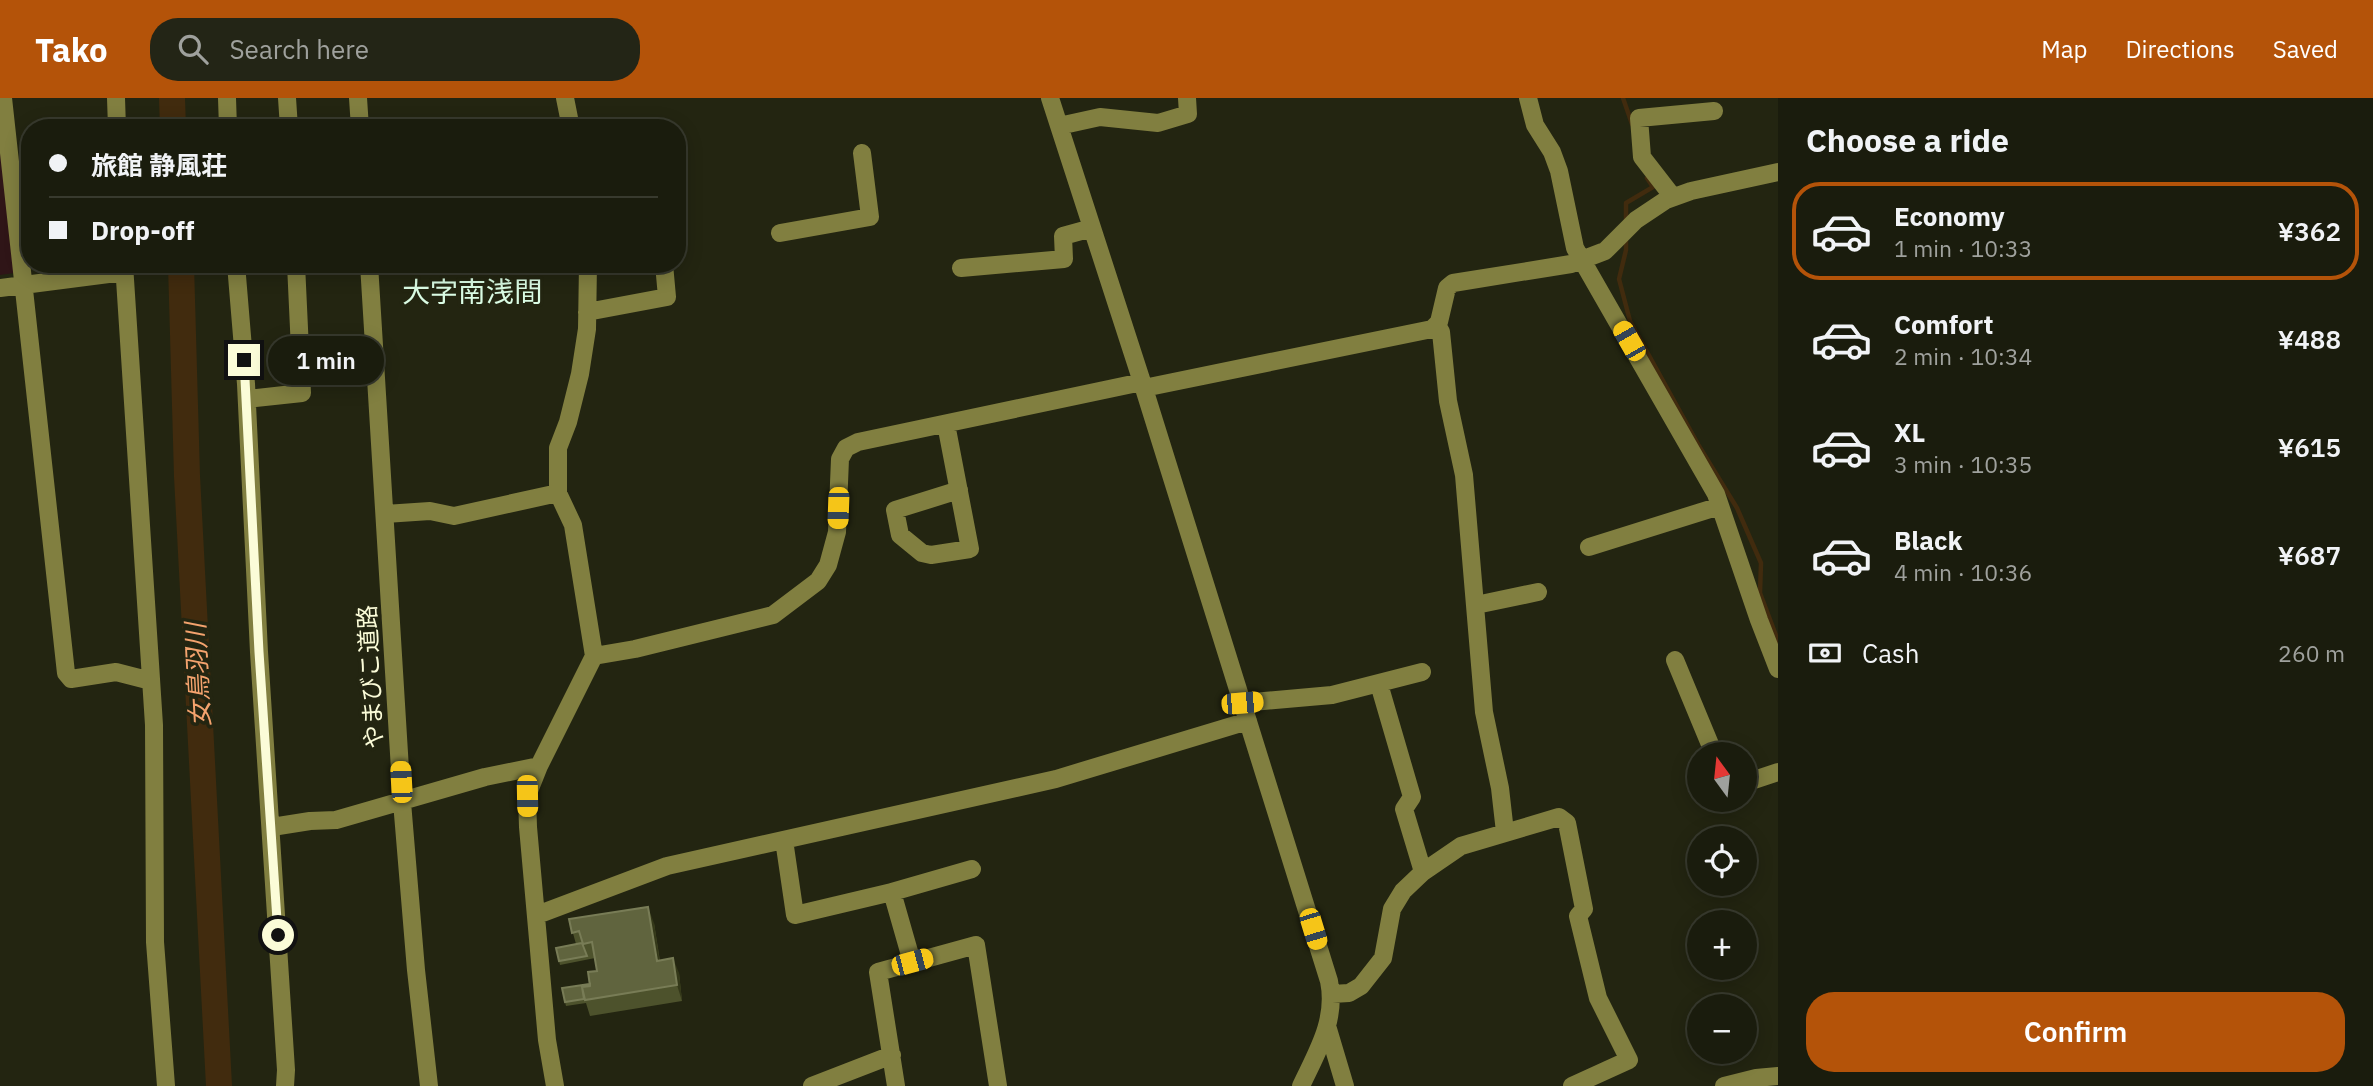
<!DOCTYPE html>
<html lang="en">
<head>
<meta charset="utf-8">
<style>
	:root { --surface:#1a1c0d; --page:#232516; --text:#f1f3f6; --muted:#9fa19d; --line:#383a2e; --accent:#b45309 }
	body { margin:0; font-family:"IBM Plex Sans","Noto Sans JP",sans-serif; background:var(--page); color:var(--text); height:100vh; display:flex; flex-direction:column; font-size:26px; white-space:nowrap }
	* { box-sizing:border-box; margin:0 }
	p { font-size:23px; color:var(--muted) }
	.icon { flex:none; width:38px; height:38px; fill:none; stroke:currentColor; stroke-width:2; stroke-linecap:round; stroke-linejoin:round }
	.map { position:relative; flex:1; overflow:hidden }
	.sheet { display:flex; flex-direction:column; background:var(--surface); width:595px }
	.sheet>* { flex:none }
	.banner { position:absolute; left:21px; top:21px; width:665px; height:154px; border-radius:28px; box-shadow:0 4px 18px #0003,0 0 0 2px var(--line); display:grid; align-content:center; height:154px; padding:0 28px; background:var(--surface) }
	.needle { width:46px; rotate:345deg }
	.controls { position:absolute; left:1687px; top:644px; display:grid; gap:14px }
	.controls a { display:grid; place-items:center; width:70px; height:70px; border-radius:50%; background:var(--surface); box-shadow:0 4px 18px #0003,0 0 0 2px var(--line); font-size:35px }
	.end { position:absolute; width:32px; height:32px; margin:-16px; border:9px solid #fbfcd8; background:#111; box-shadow:0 0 0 4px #111 }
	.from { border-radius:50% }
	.bubble { position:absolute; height:49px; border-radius:24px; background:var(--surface); box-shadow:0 4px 18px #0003,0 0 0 2px var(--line); font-size:23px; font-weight:600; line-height:49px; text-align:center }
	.car { position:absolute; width:21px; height:42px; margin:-21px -10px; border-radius:9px; box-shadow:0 0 5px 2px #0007; background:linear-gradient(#f5c518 24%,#345 0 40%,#f5c518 0 76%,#345 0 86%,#f5c518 0) }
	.banner b { display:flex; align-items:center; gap:24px; height:66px; font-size:26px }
	.banner b+b { border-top:2px solid var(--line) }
	.banner i { width:18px; height:18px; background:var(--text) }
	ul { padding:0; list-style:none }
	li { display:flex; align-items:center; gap:21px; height:98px; margin:0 14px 10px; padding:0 14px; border:4px solid transparent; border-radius:28px }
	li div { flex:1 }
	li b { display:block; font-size:26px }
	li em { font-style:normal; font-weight:600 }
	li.selected { border-color:var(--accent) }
	li>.icon { width:63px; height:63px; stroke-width:1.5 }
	h2 { padding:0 28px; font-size:32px; line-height:84px }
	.pay { display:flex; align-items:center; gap:18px; height:77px; padding:0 28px; font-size:26px }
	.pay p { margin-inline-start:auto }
	.cta { display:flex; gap:14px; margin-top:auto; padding:14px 28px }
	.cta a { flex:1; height:80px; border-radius:28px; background:var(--accent); color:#fff; font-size:28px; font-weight:600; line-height:80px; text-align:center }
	header { display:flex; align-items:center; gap:42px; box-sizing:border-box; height:98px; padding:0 35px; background:var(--accent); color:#fff }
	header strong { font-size:33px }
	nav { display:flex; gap:38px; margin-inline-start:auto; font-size:24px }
	.search { width:490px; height:63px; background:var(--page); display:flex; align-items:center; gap:18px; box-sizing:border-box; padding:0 24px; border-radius:28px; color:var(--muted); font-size:26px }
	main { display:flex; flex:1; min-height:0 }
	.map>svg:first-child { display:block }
	.green { fill:#2f1517 }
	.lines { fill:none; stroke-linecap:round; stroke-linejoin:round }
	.stream { stroke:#412b0e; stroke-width:4.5 }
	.river { stroke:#412b0e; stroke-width:26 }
	.minor { stroke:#817f40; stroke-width:18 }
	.wall { fill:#4d522c }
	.shaded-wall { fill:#343819 }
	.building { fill:#60643e; stroke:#787c56; stroke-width:2 }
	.route { stroke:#fbfcd8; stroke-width:9 }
	.labels { text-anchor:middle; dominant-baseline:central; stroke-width:7; stroke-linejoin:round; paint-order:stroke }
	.street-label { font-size:24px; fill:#fbfcd8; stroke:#232511 }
	.water-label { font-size:26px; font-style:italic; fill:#f4a36e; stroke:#232511 }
	.quarter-label { font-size:28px; fill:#dafce4; stroke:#232511 }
</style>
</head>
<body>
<header>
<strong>Tako</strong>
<div class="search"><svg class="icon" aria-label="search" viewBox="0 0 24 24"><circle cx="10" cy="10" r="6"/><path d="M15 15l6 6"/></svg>Search here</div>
<nav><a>Map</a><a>Directions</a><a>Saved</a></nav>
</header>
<main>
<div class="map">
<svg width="1778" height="988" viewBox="0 0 1778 988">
	<rect width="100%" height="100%" fill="#232511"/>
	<path class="green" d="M0,45L14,175L0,177Z"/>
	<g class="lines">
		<path class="stream" d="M1623,0L1632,26
			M1626,125V105L1653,89L1647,80
			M1626,140V152L1619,181L1630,223L1699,348L1737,410L1761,465L1760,495L1778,543"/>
		<path class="river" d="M172,0L173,30
			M181,166L187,378L219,988"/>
		<path class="minor" d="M3,0L66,575L71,581L116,574L151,583
			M116,0L117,30
			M227,0L228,30
			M287,0L289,30
			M358,0L360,30
			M565,0L571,30
			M1050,0L1142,284L1329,883C1337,922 1317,954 1301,988
			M1528,0L1535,27L1552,54L1559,73L1575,150L1716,396L1759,522L1778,571
			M1059,28L1100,19L1158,25L1188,16L1187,0
			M1673,99L1642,59L1639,20L1714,13
			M780,135L870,119L862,55
			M124,166L154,627L155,844L166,988
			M236,166L246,286L259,554L286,972L285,988
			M369,166L402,704L416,872L429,988
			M961,170L1064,161L1063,138L1092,130
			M0,190L124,174
			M587,214L667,199L664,166
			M1437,227L1441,234L1448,303L1464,377L1484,614L1500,690L1505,734
			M1144,290L1432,231L1439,224L1447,190L1453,185L1571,166L1605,153L1636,122L1666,102L1691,93L1778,74
			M247,301L302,295L296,166
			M946,326L970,451L931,457L922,455L900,437L895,412L959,392
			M385,416L430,413L454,418L558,395
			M1589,449L1720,408
			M1476,507L1538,494
			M594,558L635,551L773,517L818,483L828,467L837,434L840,361L846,350L858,344L1142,284
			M1675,562L1714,656
			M1379,586L1412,699L1404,711L1423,774
			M1242,605L1332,597L1422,574
			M1745,685L1778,674
			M272,729L310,723L336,722L485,679L539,668
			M784,742L795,817L892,794
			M537,817L667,768L1056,681L1248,623
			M912,864L892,794L972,771
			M1332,896L1349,895L1361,888L1383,860L1392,811L1403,793L1423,774L1461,748L1559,719L1567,725L1584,811L1578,818L1598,900L1629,962L1572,988
			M1328,931L1345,988
			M555,988L547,942L528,729L527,698L539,668L594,558L573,427L558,395V350L568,324L580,276L587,231L588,166
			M812,988L892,957
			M896,988L878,874L976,847L998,988
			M1724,988L1756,980L1778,978"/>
	</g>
	<path class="wall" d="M569,821L654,825L660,863L679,875L682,903L590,918L586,905L566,908L565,904L590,886L597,873L595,860L560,867L559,863L576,846Z"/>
	<path class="shaded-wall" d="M648,809L654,825L662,879L657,863Z
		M673,860L679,875L682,903L677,887Z"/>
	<path class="building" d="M648,809L657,863L673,860L677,887L585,902L582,889L590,888L588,874L597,873L592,844L583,846L579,833L572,835L569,821Z
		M582,845L587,858L559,863L556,850Z
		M590,886V888L582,889L584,901L565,904L562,890Z"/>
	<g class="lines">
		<path class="route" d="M244,262L259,554L278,837"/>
	</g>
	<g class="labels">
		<g class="street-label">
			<text transform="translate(370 579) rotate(-93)">やまびこ道路</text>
		</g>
		<g class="water-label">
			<text transform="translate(197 577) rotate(-93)">女鳥羽川</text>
		</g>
		<g class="quarter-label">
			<text x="472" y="193">大字南浅間</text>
		</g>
	</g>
</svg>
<div class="controls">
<a><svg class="needle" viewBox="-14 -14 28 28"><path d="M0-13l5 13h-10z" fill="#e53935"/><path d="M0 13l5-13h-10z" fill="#9fa19d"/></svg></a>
<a><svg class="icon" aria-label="locate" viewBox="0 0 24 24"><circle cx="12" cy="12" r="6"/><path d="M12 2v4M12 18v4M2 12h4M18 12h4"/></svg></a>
<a>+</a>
<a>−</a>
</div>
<i class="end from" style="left:278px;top:837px"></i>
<i class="end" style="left:244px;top:262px"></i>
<div class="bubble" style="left:268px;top:238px;width:116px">1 min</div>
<i class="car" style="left:1629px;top:243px;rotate:330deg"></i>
<i class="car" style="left:838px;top:410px;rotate:182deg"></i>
<i class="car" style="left:1242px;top:605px;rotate:85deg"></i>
<i class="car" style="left:401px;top:684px;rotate:357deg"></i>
<i class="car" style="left:527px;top:698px;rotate:179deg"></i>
<i class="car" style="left:1313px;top:831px;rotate:163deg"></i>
<i class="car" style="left:912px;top:864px;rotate:75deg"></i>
<div class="banner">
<b><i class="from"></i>旅館 静風荘</b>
<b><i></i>Drop-off</b>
</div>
</div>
<section class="sheet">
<h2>Choose a ride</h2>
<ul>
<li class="selected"><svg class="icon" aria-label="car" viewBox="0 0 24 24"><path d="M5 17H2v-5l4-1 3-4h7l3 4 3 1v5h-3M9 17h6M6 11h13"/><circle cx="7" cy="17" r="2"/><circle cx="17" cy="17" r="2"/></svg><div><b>Economy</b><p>1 min · 10:33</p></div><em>¥362</em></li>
<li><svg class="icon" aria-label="car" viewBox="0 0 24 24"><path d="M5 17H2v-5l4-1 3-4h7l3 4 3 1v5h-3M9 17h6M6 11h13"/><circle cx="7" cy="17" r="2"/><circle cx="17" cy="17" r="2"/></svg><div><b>Comfort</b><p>2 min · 10:34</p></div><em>¥488</em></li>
<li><svg class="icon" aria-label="car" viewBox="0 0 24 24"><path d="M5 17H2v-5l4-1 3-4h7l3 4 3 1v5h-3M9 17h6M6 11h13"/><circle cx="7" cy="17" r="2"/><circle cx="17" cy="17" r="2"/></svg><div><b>XL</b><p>3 min · 10:35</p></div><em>¥615</em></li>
<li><svg class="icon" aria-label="car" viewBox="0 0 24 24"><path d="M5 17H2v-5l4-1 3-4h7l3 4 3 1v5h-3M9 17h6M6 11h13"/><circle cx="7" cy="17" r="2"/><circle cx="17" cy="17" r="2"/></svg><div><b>Black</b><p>4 min · 10:36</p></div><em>¥687</em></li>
</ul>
<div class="pay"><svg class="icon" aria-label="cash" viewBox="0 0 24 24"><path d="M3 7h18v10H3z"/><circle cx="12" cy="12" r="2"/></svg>Cash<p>260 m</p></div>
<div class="cta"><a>Confirm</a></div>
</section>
</main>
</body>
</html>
